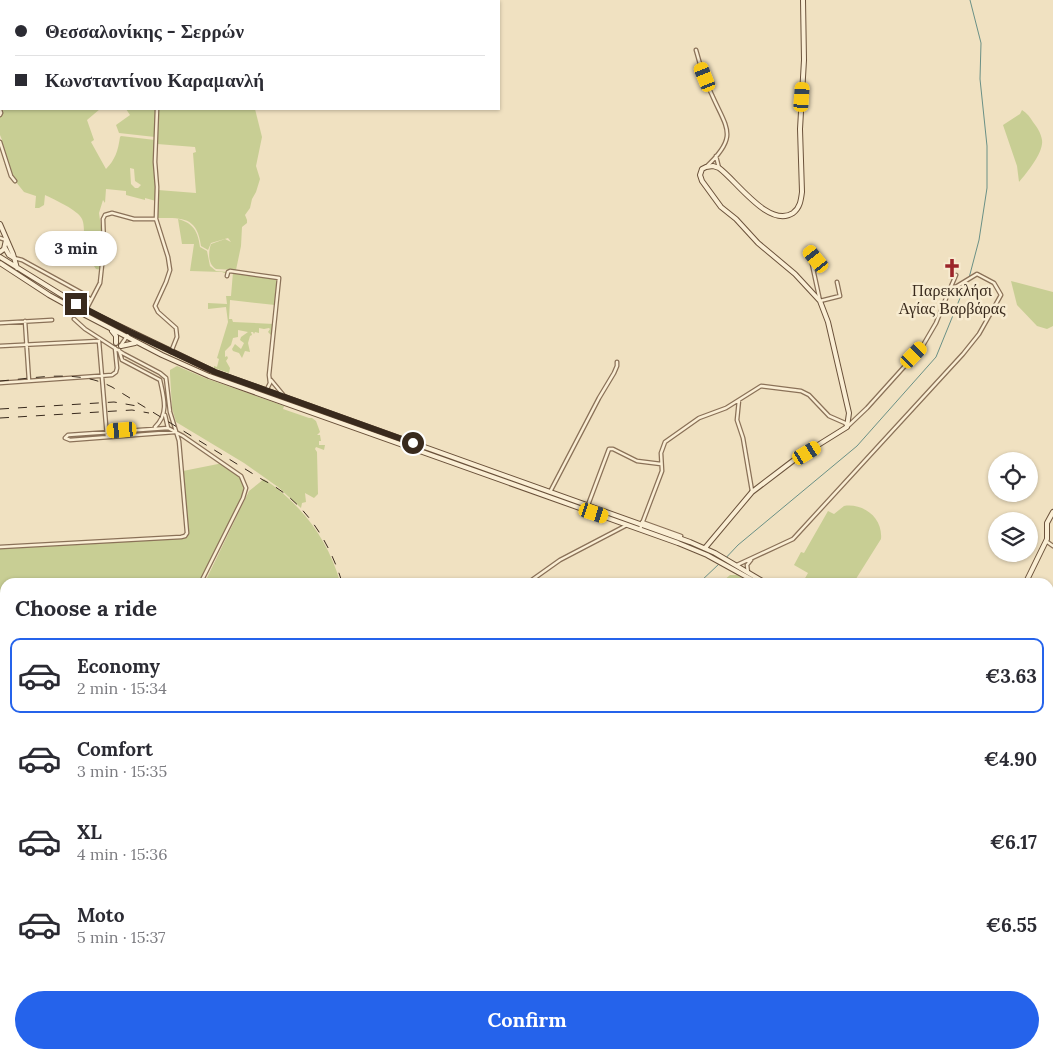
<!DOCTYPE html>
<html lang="en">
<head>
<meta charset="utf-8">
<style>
	:root { --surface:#fff; --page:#f7f7f7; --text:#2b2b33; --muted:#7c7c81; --line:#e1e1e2; --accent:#2563eb }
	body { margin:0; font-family:Lora,serif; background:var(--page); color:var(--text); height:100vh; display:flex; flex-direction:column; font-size:19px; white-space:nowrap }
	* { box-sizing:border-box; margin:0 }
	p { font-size:16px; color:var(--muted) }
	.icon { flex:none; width:28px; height:28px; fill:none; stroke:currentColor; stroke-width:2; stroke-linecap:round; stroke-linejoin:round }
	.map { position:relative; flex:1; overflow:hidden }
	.panel { position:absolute; left:0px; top:578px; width:1054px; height:481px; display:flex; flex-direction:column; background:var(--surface); border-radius:15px 15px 0 0; box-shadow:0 1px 4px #0004 }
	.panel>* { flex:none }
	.banner { position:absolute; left:0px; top:0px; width:500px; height:110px; box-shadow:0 1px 4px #0004; display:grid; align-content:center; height:110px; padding:0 15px; background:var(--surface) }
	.buttons { position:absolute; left:988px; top:452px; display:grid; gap:10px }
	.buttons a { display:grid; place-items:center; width:50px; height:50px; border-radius:50%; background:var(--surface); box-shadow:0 1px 4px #0004; font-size:25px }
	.end { position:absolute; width:22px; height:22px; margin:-11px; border:6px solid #392a1d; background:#fff; box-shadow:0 0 0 2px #fff }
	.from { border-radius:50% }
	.bubble { position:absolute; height:35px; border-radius:18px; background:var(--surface); box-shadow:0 1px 4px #0004; font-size:16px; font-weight:700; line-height:35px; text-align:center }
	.car { position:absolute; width:15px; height:30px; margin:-15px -8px; border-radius:6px; box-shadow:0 0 4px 1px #0007; background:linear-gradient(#f5c518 24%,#345 0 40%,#f5c518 0 76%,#345 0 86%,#f5c518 0) }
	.banner b { display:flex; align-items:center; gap:18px; height:48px; font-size:19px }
	.banner b+b { border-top:1px solid var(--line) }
	.banner i { width:12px; height:12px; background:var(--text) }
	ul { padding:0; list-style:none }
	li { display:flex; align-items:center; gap:15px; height:75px; margin:0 10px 8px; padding:0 5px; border:2px solid transparent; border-radius:10px }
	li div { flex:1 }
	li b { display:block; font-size:19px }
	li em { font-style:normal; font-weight:700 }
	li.current { border-color:var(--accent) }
	li>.icon { width:45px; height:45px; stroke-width:1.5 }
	h2 { padding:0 15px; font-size:22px; line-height:60px }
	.button { display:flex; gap:10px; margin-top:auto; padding:10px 15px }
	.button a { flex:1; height:58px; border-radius:30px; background:var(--accent); color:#fff; font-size:20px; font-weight:700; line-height:58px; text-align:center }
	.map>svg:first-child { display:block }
	.green { fill:#c8ce94; fill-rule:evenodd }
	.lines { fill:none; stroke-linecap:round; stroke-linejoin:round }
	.stream { stroke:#6a9086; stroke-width:1 }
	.street-casing { stroke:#8a7158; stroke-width:5 }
	.secondary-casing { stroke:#6b523b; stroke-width:6 }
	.primary-casing { stroke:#573f2c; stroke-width:7 }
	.street { stroke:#faeed4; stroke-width:2.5 }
	.secondary { stroke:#faeed4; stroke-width:4 }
	.primary { stroke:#f5d597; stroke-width:4.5 }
	.rail { stroke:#392a1d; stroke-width:1; stroke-dasharray:9 9; stroke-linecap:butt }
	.route { stroke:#392a1d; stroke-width:6 }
	.labels { text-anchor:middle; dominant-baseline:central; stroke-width:5; stroke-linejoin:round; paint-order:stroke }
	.poi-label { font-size:16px; fill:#392a1d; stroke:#f7ebd0 }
</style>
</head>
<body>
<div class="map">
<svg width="1053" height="1058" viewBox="0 0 1053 1058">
	<rect width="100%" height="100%" fill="#f0e1c1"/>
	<path class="green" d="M0,0H115L116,1H1L0,13Z
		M1,31V109L0,106Z
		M1,109H100L87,120L94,140L91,142L106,169C115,160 118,151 120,137L121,136L155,140L156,201L145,198V200L126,195V191L106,189L105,203L103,200L99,213L103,242L101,270L96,269C89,259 85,247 84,235C84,230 84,223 82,219C78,210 55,200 45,195L44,205L39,208H35L36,196L24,192L12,177L0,141L2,140L0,135V116L3,114ZM130,168L134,169L135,181L141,185L138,188H135L131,184Z
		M126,109H156L155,137L119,133L116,125L130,115Z
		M158,109H255L262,137L256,166L260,179L256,192L252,199L250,208L245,215L247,220V223L242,227L241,246L236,270L216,269C208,264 208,253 211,244L225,239L231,242L228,238L211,243L208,250L201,246C197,216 182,218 157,218L158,190L196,193L193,153L196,152L195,147L157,144Z
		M1022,110C1027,113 1030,117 1033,122C1037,127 1041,133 1042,140C1044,152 1027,173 1019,182L1017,166L1003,125L1020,114Z
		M178,219C193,223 198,231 200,247L207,251L210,266L216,271L228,272L227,274L222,272L190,271L194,244H182Z
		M233,272L277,279L275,305L230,300L229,319H232L233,322L274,324L273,337L268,332L270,329L269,328L264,329L259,328V333L255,332L254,334L253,332H251L252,335L250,336L248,343L250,352L245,351L242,358L239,353L233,351L232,349L235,344L241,349L244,343L240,340L241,337L248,332L238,330V337L233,338L231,345L225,351V357L227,356L228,358L226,361L230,368L229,373L214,368V366L217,367L219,359L217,358L228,322L226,307L208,309V303L227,304L226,296H231Z
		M1011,281L1053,292V326L1047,329L1037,326L1017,305Z
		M177,366L205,378L284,406L283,409L309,418H312L316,421L320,432L317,435H320L321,441H319V445H325L324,450L316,447L315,449L317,452L318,494L314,498L305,493L306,502L302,503L301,508L278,487L244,463L176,422L172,408L170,374V370Z
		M223,463C234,471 245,477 244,492L200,582H5V693H0V548L182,538L187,536L188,532L183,471Z
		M264,479C301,504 328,539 340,582L304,581L303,582H205L249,491Z
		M844,506C864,503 883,518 881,539L854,582H809L804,580L808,573L794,565L801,552L804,553L828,511L834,514Z
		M730,575H737L749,582H722Z
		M0,696H5V738L0,737Z
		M0,752L5,753V872L2,878L4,877L2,918H5V1011H0L1,964L0,963Z
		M13,1054H79L75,1058H15Z
		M125,1054H172L171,1058H125Z"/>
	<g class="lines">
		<path class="stream" d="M969,278L979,240L987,188V146L980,79L981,43L970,0
			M722,562L738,545L857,446L936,357L967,281
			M700,582L719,564
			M208,1058L212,1054"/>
		<g class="street-casing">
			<path id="street" d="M118,0L119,1
				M213,0V1
				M696,50C700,65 705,81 712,95C727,129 739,136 706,167
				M157,109L155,162L157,187L156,219L168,257L170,270L166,282L155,306L158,312L176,328L177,337L171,352
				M0,110L1,113L0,115
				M0,142L11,176L15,181
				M716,156L719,168
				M0,238L6,240
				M14,258L22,260L82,293L91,300
				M816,259L809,250L820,301L840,296L837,282
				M227,276L228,272L230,271L279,278L269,375L270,383L266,391
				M949,291L956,275
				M86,310L100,283L104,247L103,219L105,215L112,213L134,219H155
				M25,321L29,381
				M0,323L52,320
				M121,345L130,332
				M0,346L99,341L107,437
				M119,350L122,360L160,380C164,398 169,414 155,427
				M271,380L285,397
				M0,383L112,375L116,372L117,368L115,348
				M739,400L737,420L743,438L752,491
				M165,415L168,428
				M175,432L70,440L65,438L68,435L168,428L183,436L241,476L246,488L243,498L201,582
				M550,492L599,398L614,373L617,366V362
				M588,505L609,449H613L637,461L661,464
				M642,522L681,536
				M640,529L662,471L661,453L665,442L699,418L726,408L761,386L801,391L809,395L829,416L845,423L847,427L867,408L922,347L936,323L949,291L977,274L994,283L1001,295L979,334L963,354L793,539L737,565
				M1046,541L1053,546
				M0,547L181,537L185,536L187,533L179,441L170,412L166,378L160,373L124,354L85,329L74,319
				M748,573L747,565L751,560
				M529,582L560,560L627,525
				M1049,593L1053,595
				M1049,639L1053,646
				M1049,688H1053
				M0,695H5
				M1049,712H1053
				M1049,734H1053
				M1049,756L1053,755
				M1049,765V772
				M1049,797L1053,799
				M1049,814L1053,804
				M1049,832L1053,833
				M1049,939L1053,940
				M1049,969L1053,970
				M1049,991H1053
				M1049,1040L1053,1042
				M648,1054L653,1058
				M1019,1054L1025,1058
				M717,1058L726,1054
				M902,1058L905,1054
				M934,1058L937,1054
				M1003,1058L1006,1054
				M1038,1058V1054"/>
		</g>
		<g class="secondary-casing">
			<path id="secondary" d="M0,224L13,254L17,268
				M5,248L9,255L14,258
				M0,252L4,249L6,240
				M0,257L86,310L215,372L690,542L715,553L764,582
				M0,263L49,295L87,316L162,355L209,376L678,543L707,555L756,582
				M112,331L116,336V343
				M121,346L135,343
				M705,548L752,492L794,460L847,427L849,413L828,322L820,301L795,274L758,243L736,219L721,207L702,181L700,175L702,169L706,167L713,166L719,168C736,180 769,229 793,213C800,208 801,200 802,192L800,129L804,60L803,0
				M1026,582L1047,539V523L1053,512
				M1049,654H1053
				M0,751H5
				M1049,881L1053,871
				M1049,896L1053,899
				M625,1054L630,1058
				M865,1054L873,1058
				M77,1058L84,1054
				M860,1058L862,1054
				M968,1058L971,1054"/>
		</g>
		<g class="primary-casing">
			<path id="primary" d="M0,741H5
				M641,1054L646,1058"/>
		</g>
		<use href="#street" class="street"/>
		<use href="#secondary" class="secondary"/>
		<use href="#primary" class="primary"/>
		<path class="rail" d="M0,381C37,378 78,369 112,387L263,480C304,500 329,541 342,582
			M0,409L114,402L137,406
			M0,418L132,410L149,413
			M507,1054L510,1058"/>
	</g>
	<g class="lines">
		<path class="route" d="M76,304L130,332L215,372L413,443"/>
	</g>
	<defs>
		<g id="church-bare" transform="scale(1.5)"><path d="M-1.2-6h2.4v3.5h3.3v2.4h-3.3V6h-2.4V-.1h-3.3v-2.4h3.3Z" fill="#9b2529" stroke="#f7ebd0" stroke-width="2.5" paint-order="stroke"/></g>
	</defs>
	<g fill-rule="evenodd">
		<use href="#church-bare" x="952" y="268"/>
	</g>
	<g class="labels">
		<g class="poi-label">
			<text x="952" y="290">Παρεκκλήσι<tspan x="952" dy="18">Αγίας Βαρβάρας</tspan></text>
		</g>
	</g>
</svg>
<div class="buttons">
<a><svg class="icon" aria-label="locate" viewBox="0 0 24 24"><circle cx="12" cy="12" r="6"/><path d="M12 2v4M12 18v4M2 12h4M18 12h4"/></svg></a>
<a><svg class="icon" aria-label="layers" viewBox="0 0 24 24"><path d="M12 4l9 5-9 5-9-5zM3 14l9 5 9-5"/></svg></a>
</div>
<i class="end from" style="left:413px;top:443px"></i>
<i class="end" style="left:76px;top:304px"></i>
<div class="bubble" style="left:35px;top:231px;width:82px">3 min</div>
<i class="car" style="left:705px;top:77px;rotate:338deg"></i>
<i class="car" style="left:802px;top:97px;rotate:4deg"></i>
<i class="car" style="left:816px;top:259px;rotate:321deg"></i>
<i class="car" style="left:914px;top:355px;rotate:44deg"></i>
<i class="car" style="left:122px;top:430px;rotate:265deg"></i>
<i class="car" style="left:807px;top:453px;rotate:59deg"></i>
<i class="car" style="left:594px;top:513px;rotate:108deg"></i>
<div class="banner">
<b><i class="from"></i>Θεσσαλονίκης - Σερρών</b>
<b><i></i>Κωνσταντίνου Καραμανλή</b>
</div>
<section class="panel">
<h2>Choose a ride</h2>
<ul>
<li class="current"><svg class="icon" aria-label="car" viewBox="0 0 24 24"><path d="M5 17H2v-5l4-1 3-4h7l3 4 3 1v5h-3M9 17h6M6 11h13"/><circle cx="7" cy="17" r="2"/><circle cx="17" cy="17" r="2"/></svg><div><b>Economy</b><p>2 min · 15:34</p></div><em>€3.63</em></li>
<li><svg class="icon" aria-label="car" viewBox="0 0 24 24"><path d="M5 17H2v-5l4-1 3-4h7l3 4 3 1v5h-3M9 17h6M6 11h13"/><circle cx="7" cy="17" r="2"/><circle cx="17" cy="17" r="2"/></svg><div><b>Comfort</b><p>3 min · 15:35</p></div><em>€4.90</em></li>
<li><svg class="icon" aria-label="car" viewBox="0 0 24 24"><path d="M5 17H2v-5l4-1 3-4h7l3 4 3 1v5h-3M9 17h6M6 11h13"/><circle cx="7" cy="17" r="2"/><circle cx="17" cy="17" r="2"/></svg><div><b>XL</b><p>4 min · 15:36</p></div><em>€6.17</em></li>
<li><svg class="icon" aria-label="car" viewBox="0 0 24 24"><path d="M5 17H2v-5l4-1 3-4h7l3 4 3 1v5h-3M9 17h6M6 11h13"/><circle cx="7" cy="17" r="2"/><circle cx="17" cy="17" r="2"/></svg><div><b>Moto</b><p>5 min · 15:37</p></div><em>€6.55</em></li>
</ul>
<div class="button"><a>Confirm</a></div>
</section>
</div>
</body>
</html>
